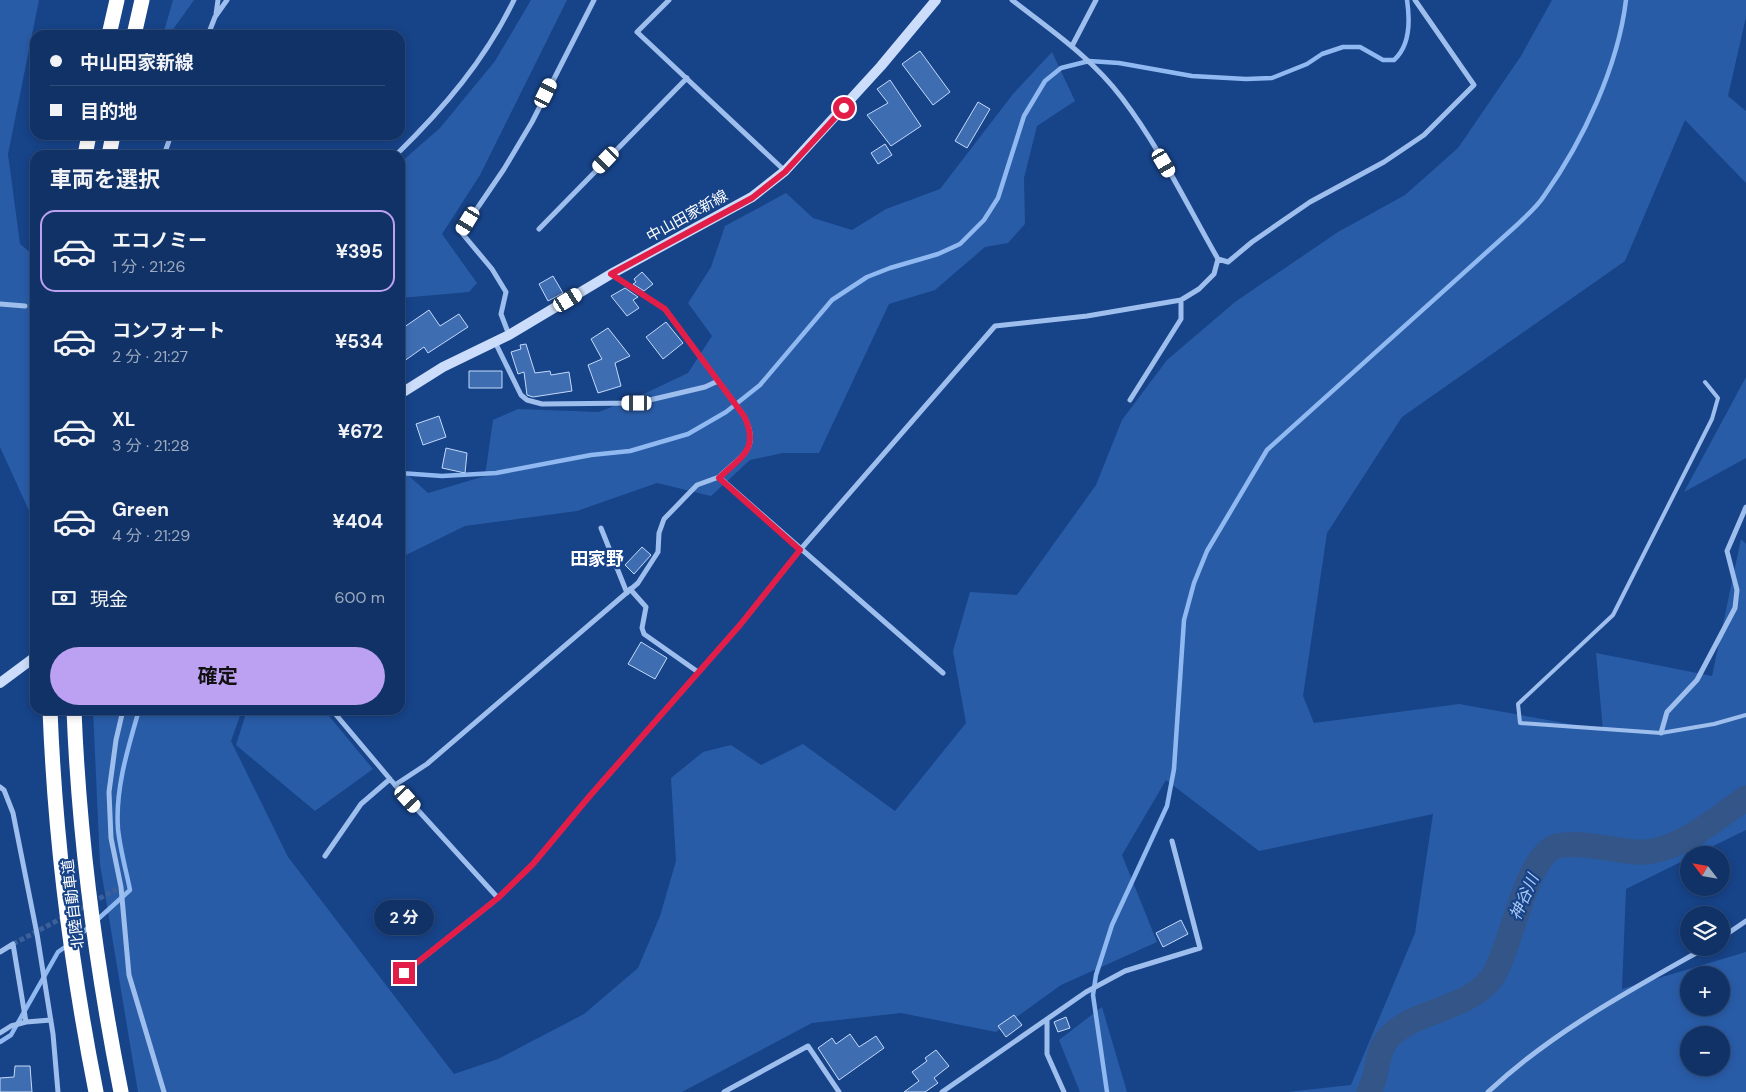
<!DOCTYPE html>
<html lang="ja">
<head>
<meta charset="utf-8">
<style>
	:root { --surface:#113266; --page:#1e3e6f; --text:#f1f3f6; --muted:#9caabf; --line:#304d7a; --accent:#bca0f2 }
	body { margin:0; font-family:"DM Sans","Noto Sans JP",sans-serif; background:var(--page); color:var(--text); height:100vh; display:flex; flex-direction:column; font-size:19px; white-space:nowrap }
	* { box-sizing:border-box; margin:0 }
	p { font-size:16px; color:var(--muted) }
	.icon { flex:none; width:28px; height:28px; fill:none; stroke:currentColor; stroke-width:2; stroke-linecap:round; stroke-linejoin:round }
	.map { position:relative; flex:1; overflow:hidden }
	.side { position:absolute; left:30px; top:150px; width:375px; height:565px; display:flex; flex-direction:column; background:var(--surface); border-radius:15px; box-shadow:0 2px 8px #0003,0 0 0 1px var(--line) }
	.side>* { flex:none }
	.banner { position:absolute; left:30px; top:30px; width:375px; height:110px; border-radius:15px; box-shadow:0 2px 8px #0003,0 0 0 1px var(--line); display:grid; align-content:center; height:110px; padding:0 20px; background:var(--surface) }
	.needle { width:32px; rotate:301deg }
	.controls { position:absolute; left:1680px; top:846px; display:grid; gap:10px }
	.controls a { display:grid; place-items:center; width:50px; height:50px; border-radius:50%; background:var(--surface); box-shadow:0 2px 8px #0003,0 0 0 1px var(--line); font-size:25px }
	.end { position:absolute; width:22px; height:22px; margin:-11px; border:6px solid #e11d48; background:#fff; box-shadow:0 0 0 2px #fff }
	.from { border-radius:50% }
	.bubble { position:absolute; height:35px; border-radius:18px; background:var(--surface); box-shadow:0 2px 8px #0003,0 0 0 1px var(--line); font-size:16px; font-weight:700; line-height:35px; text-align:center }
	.car { position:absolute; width:15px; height:30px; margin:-15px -8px; border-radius:6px; box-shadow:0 0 4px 1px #0007; background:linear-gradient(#fff 24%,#345 0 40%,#fff 0 76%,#345 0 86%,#fff 0) }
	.banner b { display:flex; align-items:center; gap:18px; height:48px; font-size:19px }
	.banner b+b { border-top:1px solid var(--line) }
	.banner i { width:12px; height:12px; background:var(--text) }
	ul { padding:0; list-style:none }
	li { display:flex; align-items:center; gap:15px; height:82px; margin:0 10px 8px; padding:0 10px; border:2px solid transparent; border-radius:15px }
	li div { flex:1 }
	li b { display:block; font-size:19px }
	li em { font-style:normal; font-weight:700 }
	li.active { border-color:var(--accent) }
	li>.icon { width:45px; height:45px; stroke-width:1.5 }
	h2 { padding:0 20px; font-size:22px; line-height:60px }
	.pay { display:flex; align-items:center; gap:12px; height:55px; padding:0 20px; font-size:19px }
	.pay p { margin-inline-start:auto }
	.cta { display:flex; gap:10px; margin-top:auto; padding:10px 20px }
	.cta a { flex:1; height:58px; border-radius:30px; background:var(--accent); color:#111; font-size:20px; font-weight:700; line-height:58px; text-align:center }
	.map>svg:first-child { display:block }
	.green { fill:#295ca7; fill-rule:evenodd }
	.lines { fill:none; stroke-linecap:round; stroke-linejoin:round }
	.stream { stroke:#91b9f1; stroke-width:4.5 }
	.river { stroke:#345588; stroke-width:25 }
	.building { fill:#3f6db2; stroke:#c4dafa }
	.street-tunnel { stroke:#3a5f9a; stroke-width:5; stroke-dasharray:5 2.5; stroke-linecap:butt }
	.lane { stroke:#9ebfee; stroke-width:4 }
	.street { stroke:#9ebfee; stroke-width:5 }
	.secondary { stroke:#cbddfa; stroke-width:10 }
	.highway { stroke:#fff; stroke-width:15 }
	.route { stroke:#e11d48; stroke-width:6 }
	.labels { text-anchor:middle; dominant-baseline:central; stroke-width:4.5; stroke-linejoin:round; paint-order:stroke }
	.street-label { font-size:15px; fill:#fff; stroke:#174388 }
	.water-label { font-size:16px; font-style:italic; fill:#aac9f5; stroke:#174388 }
	.quarter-label { font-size:18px; font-weight:bold; fill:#fff; stroke:#174388 }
</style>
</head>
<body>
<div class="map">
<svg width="1746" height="1092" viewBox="0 0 1746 1092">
	<rect width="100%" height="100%" fill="#174388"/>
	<path class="green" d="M0,0H39L8,154L20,244L35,256V518L31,515L0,447Z
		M173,0H194L169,35H163Z
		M531,0H567L480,175L442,234L477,283L469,292L400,298V163L440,128L495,61Z
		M1552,0H1746V17L1728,96L1746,111V183L1685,120L1625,261L1402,417L1327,533L1303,696L1314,723L1459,704L1603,730L1596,653L1712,676L1741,539L1746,544V830L1695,855H1689V858L1626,889L1622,989L1746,952V1092H1287L1351,1085L1415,933L1433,814L1259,851L1166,780L1122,855L1157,942L1061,985L996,1032L901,1013L812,1023L682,1092H138L100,864L93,710H242L231,741L288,857L454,1074L498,1059L584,1014L638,968L660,916L676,861L671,778L703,752L731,745L761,765L803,744L895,811L966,723L953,651L970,592L1017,595L1096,485L1122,420L1167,360L1235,302L1338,232L1405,195L1458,148L1521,56ZM1689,975H1721V1008H1689ZM1689,1035H1721V1068H1689Z
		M1052,52L1075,101L1037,126L1024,178L1025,224L1008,243L985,247L935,290L889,304L819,453H783L750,460L711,496L657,483L577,511L465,526L400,558V468L428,493L485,476L493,420L518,409L599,412L648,392L688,373L712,336L688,303L711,267L725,226L786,193L813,218L852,230L886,209L940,189L1013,94Z
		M1746,377V458L1684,492Z
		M247,710H324L373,769L315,811L236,745Z
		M1102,1007L1127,1092H1080L1059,1040Z"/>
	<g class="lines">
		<path class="stream" d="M400,473L442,476L496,473L591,455L630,451L688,434L726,412L760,385L832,300L867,277L890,268L938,254L960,244L984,220L998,198L1024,116L1045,81L1061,68L1089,61L1119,63L1192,76L1246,79L1272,78L1307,64L1322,54L1343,47H1360L1383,60H1394C1410,46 1410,20 1407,0
			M97,920L130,890C126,870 120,849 118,829C115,789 128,748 139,710
			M74,940L89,927
			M0,1042L11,1035L58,952L68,945
			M1107,1092L1093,995L1096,975L1112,925L1167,806L1174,769L1184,620L1194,583L1207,551L1267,450L1518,224C1527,215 1537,207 1544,196C1583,141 1618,67 1626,0"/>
		<path class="river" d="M1369,1092C1379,1075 1375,1051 1390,1036C1419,1008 1468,1011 1493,976C1511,949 1526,854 1557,846C1582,841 1611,850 1636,852C1676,855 1715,819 1746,798"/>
	</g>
	<path class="building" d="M920,51L950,92L933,105L902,64Z
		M890,80L921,126L891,146L867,115L888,103L877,89Z
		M978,102L990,109L967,148L955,141Z
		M885,144L892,155L878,164L871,153Z
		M642,272L653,284L644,291L633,284L636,282L634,279Z
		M553,276L563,293L548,301L539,284Z
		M625,288L638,297L633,300L639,308L627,316L611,296Z
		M429,310L440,326L459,314L468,327L428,353L424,347L400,364V330Z
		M666,322L683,343L663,359L646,337Z
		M608,328L630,356L615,363L621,386L598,393L588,365L602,359L591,339Z
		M526,344L535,373L550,371L551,375L569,372L572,391L533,397L527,395L524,372L518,374L511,352L521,349L520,345Z
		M469,371H502V388H469Z
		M439,416L446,437L423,445L416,424Z
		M446,448L467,453L465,473L442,468Z
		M642,547L651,555L634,574L625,565Z
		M641,642L667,658L655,679L628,664Z
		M1181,920L1188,934L1163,947L1156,933Z
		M1014,1015L1022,1025L1006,1037L998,1026Z
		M1066,1017L1070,1028L1058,1032L1054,1022Z
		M850,1034L859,1047L876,1036L884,1048L839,1080L818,1048L832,1038L836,1044Z
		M936,1050L949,1066L934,1078L938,1083L925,1092H904L919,1081L912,1072L927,1061L925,1058Z
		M15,1066H30L32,1092H0V1078L14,1077Z"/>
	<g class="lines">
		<path class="street-tunnel" d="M25,306H35
			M13,944L121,887"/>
		<path class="lane" d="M1705,382L1718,398L1712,419L1613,615L1518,704L1520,723L1661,733L1714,724L1746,715"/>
		<path class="street" d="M669,0L637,32L785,171
			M216,14L218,0
			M208,35L215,17L227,0
			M1072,46L1096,0
			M164,155L171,135
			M396,155C444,108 485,60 514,0
			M539,229L687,78
			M1218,259L1228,262L1252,242L1310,202L1384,162L1424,135L1474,85L1415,0
			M612,275L665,309L744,416C761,449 742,455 719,477L943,673
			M0,304L25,306
			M509,335L501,314L506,292L492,269L461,232L504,169L532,122L594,0
			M495,342L521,395L527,400L542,404L637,403L705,387L718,381
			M1130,400L1181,319V300
			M601,528L627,593
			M630,589L646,607L642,628L644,634L698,672
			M123,710L116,740L109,792L111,838L121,887L129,975L164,1092
			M332,710L395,785L498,898L533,864L588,798L740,625L800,550L995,326L1087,316L1181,300L1199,289L1214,274L1218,259C1187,205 1160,148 1122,98C1092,58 1051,30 1012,0
			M1661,733L1667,712L1697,680L1735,608L1737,590L1727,551L1746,507
			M395,785L427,764L638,583L658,552L659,533L664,519L697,485L719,477
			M0,787L4,790L13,813L37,934L53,1034L58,1092
			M325,856L361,804L390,779
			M1721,938L1746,921
			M0,952L13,944L26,1022L51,1020
			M404,973L498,898
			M1047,1020V1054L1064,1092
			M0,1033L11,1026L26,1022
			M724,1092L808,1046L839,1092
			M942,1092L1086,992L1125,971L1200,948L1172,841
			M1488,1092C1552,1032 1629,991 1705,948"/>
		<path class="secondary" d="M400,394L443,367L509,335L611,274L752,197L785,171L881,66L936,0
			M0,683L35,657"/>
		<path class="highway" d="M109,35L117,0
			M134,35L142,0
			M85,155L89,135
			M109,155L113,135
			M50,710C55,838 71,966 96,1092
			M74,710C79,839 96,966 121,1092"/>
	</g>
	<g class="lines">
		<path class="route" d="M404,973L498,898L533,864L588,798L740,625L800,550L719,478C742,456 760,449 744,416L665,309L611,274L752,198L785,172L844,108"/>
	</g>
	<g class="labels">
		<g class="street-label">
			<text transform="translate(687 216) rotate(-29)">中山田家新線</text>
			<text transform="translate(73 904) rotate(-97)">北陸自動車道</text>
		</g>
		<g class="water-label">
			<text transform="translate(1524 897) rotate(-66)">神谷川</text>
		</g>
		<g class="quarter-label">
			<text x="597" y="559">田家野</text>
		</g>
	</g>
</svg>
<div class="controls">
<a><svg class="needle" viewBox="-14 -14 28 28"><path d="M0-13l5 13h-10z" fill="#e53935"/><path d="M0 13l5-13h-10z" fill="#9caabf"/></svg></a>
<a><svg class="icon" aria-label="layers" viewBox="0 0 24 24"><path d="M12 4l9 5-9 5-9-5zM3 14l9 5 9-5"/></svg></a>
<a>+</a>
<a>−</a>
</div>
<i class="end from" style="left:844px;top:108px"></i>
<i class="end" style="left:404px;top:973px"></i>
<div class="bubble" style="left:374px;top:900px;width:60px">2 分</div>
<i class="car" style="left:546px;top:93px;rotate:26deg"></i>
<i class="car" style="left:606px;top:160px;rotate:224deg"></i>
<i class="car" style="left:1164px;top:163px;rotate:150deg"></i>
<i class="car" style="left:468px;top:221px;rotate:211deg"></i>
<i class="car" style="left:568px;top:300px;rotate:59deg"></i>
<i class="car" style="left:637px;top:403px;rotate:270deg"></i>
<i class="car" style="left:408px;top:799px;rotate:138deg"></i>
<div class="banner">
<b><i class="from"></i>中山田家新線</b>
<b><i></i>目的地</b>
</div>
<section class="side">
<h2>車両を選択</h2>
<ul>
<li class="active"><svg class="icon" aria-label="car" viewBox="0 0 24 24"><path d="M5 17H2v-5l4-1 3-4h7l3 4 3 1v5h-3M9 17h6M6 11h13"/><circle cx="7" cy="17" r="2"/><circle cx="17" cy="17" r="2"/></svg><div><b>エコノミー</b><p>1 分 · 21:26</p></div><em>¥395</em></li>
<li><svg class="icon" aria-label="car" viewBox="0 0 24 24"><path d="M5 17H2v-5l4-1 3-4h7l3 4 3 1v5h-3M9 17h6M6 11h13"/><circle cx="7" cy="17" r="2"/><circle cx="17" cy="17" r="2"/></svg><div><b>コンフォート</b><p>2 分 · 21:27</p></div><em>¥534</em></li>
<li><svg class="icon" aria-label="car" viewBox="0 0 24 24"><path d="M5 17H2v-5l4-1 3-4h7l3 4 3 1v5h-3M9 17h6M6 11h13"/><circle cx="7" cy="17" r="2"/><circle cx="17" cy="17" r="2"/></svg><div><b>XL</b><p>3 分 · 21:28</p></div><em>¥672</em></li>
<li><svg class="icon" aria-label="car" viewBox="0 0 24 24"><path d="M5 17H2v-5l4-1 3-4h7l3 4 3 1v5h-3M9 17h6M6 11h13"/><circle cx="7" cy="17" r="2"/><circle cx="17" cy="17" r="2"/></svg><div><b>Green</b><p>4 分 · 21:29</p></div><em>¥404</em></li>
</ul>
<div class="pay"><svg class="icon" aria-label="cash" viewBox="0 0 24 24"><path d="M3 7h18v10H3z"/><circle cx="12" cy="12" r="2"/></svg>現金<p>600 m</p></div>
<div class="cta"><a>確定</a></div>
</section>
</div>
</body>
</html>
